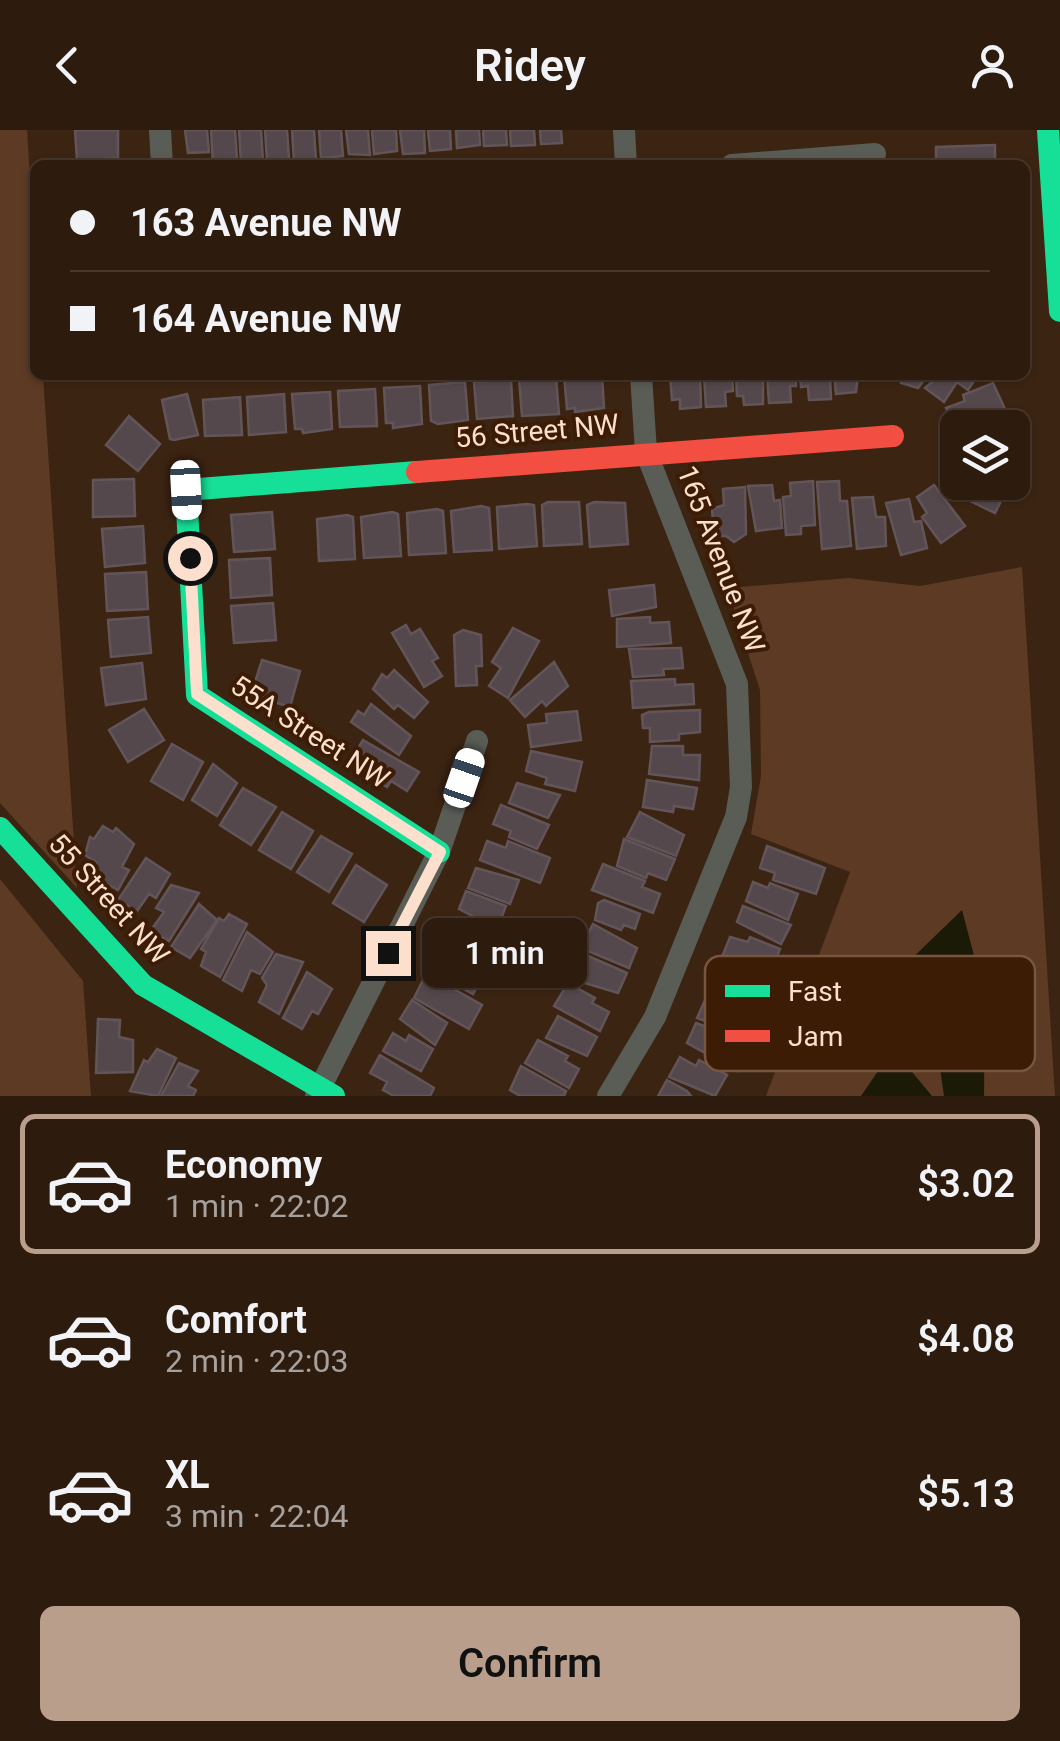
<!DOCTYPE html>
<html lang="en">
<head>
<meta charset="utf-8">
<style>
	:root { --surface:#2d1b0e; --page:#39281c; --text:#f1f3f6; --muted:#a7a19e; --line:#48392e; --accent:#b99e8c }
	body { margin:0; font-family:Roboto,sans-serif; background:var(--page); color:var(--text); height:100vh; display:flex; flex-direction:column; font-size:38px; white-space:nowrap }
	* { box-sizing:border-box; margin:0 }
	p { font-size:32px; color:var(--muted) }
	.icon { flex:none; width:55px; height:55px; fill:none; stroke:currentColor; stroke-width:2; stroke-linecap:round; stroke-linejoin:round }
	.map { position:relative; height:966px; overflow:hidden }
	.details { display:flex; flex-direction:column; background:var(--surface); flex:1 }
	.details>* { flex:none }
	.banner { position:absolute; left:30px; top:30px; width:1000px; height:220px; border-radius:15px; box-shadow:0 2px 8px #0004,0 0 0 2px var(--line); display:grid; align-content:center; height:220px; padding:0 40px; background:var(--surface) }
	.buttons { position:absolute; left:940px; top:280px; display:grid; gap:20px }
	.buttons a { display:grid; place-items:center; width:90px; height:90px; border-radius:15px; background:var(--surface); box-shadow:0 2px 8px #0004,0 0 0 2px var(--line); font-size:50px }
	.end { position:absolute; width:45px; height:45px; margin:-22px; border:12px solid #fddfce; background:#111; box-shadow:0 0 0 5px #111 }
	.from { border-radius:50% }
	.bubble { position:absolute; height:70px; border-radius:15px; background:var(--surface); box-shadow:0 2px 8px #0004,0 0 0 2px var(--line); font-size:32px; font-weight:600; line-height:70px; text-align:center }
	.car { position:absolute; width:30px; height:60px; margin:-30px -15px; border-radius:12px; box-shadow:0 0 8px 2px #0007; background:linear-gradient(#fff 24%,#345 0 40%,#fff 0 76%,#345 0 86%,#fff 0) }
	.banner b { display:flex; align-items:center; gap:35px; height:95px; font-size:38px }
	.banner b+b { border-top:2px solid var(--line) }
	.banner i { width:25px; height:25px; background:var(--text) }
	ul { padding:18px 0 0; list-style:none }
	li { display:flex; align-items:center; gap:30px; height:140px; margin:0 20px 15px; padding:0 20px; border:5px solid transparent; border-radius:15px }
	li div { flex:1 }
	li b { display:block; font-size:38px }
	li em { font-style:normal; font-weight:600 }
	li.on { border-color:var(--accent) }
	li>.icon { width:90px; height:90px; stroke-width:1.5 }
	.action { display:flex; gap:20px; margin-top:auto; padding:20px 40px }
	.action a { flex:1; height:115px; border-radius:15px; background:var(--accent); color:#111; font-size:40px; font-weight:600; line-height:115px; text-align:center }
	header { display:flex; justify-content:space-between; align-items:center; height:130px; padding:0 40px; background:var(--surface); font-size:45px; font-weight:600 }
	.map>svg:first-child { display:block }
	.green { fill:#5d3a23 }
	.water { fill:#1b1a06 }
	.building { fill:#55484c; stroke:#62555a; stroke-width:2.5 }
	.lines { fill:none; stroke-linecap:round; stroke-linejoin:round }
	.street { stroke:#595d56; stroke-width:22 }
	.fast { stroke:#16e098; stroke-width:22 }
	.jam { stroke:#f24e42; stroke-width:22 }
	.route { stroke:#fddfce; stroke-width:12 }
	.labels { text-anchor:middle; dominant-baseline:central; stroke-width:8; stroke-linejoin:round; paint-order:stroke }
	.street-label { font-size:28px; fill:#fddfce; stroke:#3d1c05 }
	.key { fill:#3d1c05; stroke:#775641; stroke-width:2.5 }
	.key-label { font-size:28px; fill:#fddfce }
</style>
</head>
<body>
<header><svg class="icon" aria-label="back" viewBox="0 0 24 24"><path d="M15 5l-7 7 7 7"/></svg>Ridey<svg class="icon" aria-label="person" viewBox="0 0 24 24"><circle cx="12" cy="8" r="4"/><path d="M4 21q1-7 8-7t8 7"/></svg></header>
<div class="map">
<svg width="1060" height="966" viewBox="0 0 1060 966">
	<rect width="100%" height="100%" fill="#3c2412"/>
	<path class="green" d="M0,0H27L35,125V245H43L77,758L0,673Z
		M1022,437L1055,966H766L850,742L751,704L761,646L760,560L727,458L849,448L920,456Z
		M0,749L83,851L91,966H0Z"/>
	<path class="water" d="M962,780L985,867L984,966H944L939,931L902,838Z
		M893,919L932,966H861Z"/>
	<path class="building" d="M75,0H118V28L77,31Z
		M185,0H207L209,22L188,23Z
		M211,0H235L237,29H229V35H213Z
		M239,0H261L263,31L241,33Z
		M265,0H287L289,29L267,31Z
		M292,0H314L316,31L294,32Z
		M319,0H341L343,26L321,28Z
		M346,0H368L370,25L349,24Z
		M372,0H396L397,21L374,24Z
		M400,0H424L425,23L403,24Z
		M428,0H450L451,19L430,21Z
		M456,0H479L480,15L457,18Z
		M483,0H506L507,15L484,16Z
		M510,0H534L535,15L511,16Z
		M540,0H561L562,13L541,14Z
		M995,15V32L989,35H936V17Z
		M564,245H602L604,278L575,282V278L567,279Z
		M670,245H700L701,277L680,279V269L672,270Z
		M704,245H732L733,261L725,262L726,276L706,277Z
		M736,245H763V274L744,275L743,266H737Z
		M767,245H796V256H790L791,272L769,273Z
		M800,245H830L831,269L809,270L808,256L801,257Z
		M834,245H858L856,262L836,264Z
		M903,245H928L918,258L901,253Z
		M940,245H978L968,260L957,252L944,272L925,258Z
		M556,247L559,284L522,286L519,249Z
		M511,249L513,286L477,289L474,252Z
		M465,252L468,290L438,294L431,291L429,255Z
		M993,253L1005,279L954,298L946,278L965,271L963,265Z
		M420,256L422,294L393,298V293H386L384,258Z
		M375,259L377,296L340,297L338,261Z
		M330,262L332,299L303,303L302,299H295L292,264Z
		M187,264L198,305L174,310L170,309L162,270Z
		M284,264L286,302L249,305L247,267Z
		M240,267L242,305L205,306L203,270Z
		M129,286L160,314L138,341L106,315Z
		M956,337L958,352H1000L1008,357L995,383L943,358Z
		M134,349L135,386L93,387V350Z
		M813,351L815,395L801,396V404L786,405L783,367L791,366L790,353Z
		M839,351L840,371H847L851,416L822,419L817,352Z
		M772,355L774,371L780,370L782,398L756,401L748,356Z
		M934,355L965,396L941,413L922,387L927,383L917,367Z
		M745,357L746,404L734,412L726,406H714L712,379L724,375L723,359Z
		M873,367L876,387H885L886,416L857,419L852,368Z
		M909,369L914,392L921,391L927,418L901,425L886,373Z
		M548,372H579L582,414L544,416L542,375Z
		M594,372L625,373L628,414L590,417L587,375Z
		M527,374L534,375L537,416L499,419L497,377Z
		M481,376L489,378L492,420L454,422L451,381Z
		M437,379L443,381L446,423L409,425L407,383Z
		M272,382L275,419L234,422L231,385Z
		M392,382L398,384L401,426L364,428L361,387Z
		M347,385L353,387L355,429L319,431L317,389Z
		M143,396L145,433L105,437L102,399Z
		M270,428L272,465L231,468L229,430Z
		M146,442L148,479L107,481L105,444Z
		M654,455L656,477L612,486L609,460Z
		M273,473L276,510L234,513L231,476Z
		M148,487L151,523L111,527L108,490Z
		M650,487V493L669,492L671,513L617,517V489Z
		M406,495L411,504L420,499L438,528L432,531L442,546L424,557L392,503Z
		M513,498L539,511L508,568L489,556L501,538L492,532Z
		M463,500L481,505L482,536H476L477,555L456,556L454,505Z
		M681,518L683,538L663,539L664,545L633,547L629,519Z
		M262,530L300,541L290,577L251,565Z
		M554,532L568,556L546,576L542,571L525,587L510,570Z
		M142,533L146,569L106,575L101,538Z
		M394,540L428,572L414,588L398,575L394,579L373,559L382,544L387,548Z
		M675,549V555L693,554L694,574L633,578L631,551Z
		M371,574L411,606L399,625L351,592L358,581L364,585Z
		M144,579L164,610L128,632L109,600Z
		M700,580V602L679,604V610L650,612V598H643L642,585L649,582Z
		M577,581L581,610L531,617L528,595L547,593L546,584Z
		M363,610L419,642L407,661L391,651L387,657L349,633Z
		M172,614L203,632L183,670L151,651Z
		M652,616H683V625H700L699,650L649,644Z
		M531,621L582,632L575,661L545,654L547,648L526,641Z
		M213,634L237,653L217,686L192,670Z
		M647,650L697,658L693,679L674,676L673,682L643,677Z
		M517,653L560,665L548,688L509,673Z
		M243,658L276,677L251,715L220,695Z
		M501,675L549,695L537,719L509,707L511,701L493,694Z
		M282,682L313,701L291,739L259,720Z
		M640,682L684,705L676,726L627,707Z
		M103,696L113,702L116,698L134,714L122,737L129,740L118,760L100,750L93,741L97,733L85,725L90,707L94,709Z
		M321,706L352,724L329,762L297,742Z
		M624,709L675,729L666,750L648,743L646,748L617,736Z
		M487,711L506,718L508,711L550,728L540,753L480,730Z
		M767,716L825,738L816,764L773,750L775,743L760,738Z
		M146,728L170,744L156,768L149,764L137,781L118,770Z
		M603,734L645,751L642,757L660,764L653,783L592,760Z
		M356,735L387,755L364,792L333,773Z
		M476,738L519,750L510,774L468,758Z
		M753,752L768,758L770,753L798,764L788,790L746,771Z
		M171,755L199,763L169,811L151,800L164,782L156,778Z
		M466,761L506,776L497,799L459,779Z
		M604,770L640,784L635,799L624,795L621,800L595,790L598,773Z
		M199,774L217,790L190,828L171,817Z
		M743,776L791,795L781,814L737,792Z
		M229,784L247,794L220,847L201,836L206,822L201,819L219,788L224,791Z
		M454,792L467,799L470,793L495,806L484,828L445,811Z
		M593,794L637,818L629,838L581,818Z
		M247,802L273,822L260,844L251,840L242,861L223,850Z
		M730,807L748,812L750,807L780,819L770,844L722,827Z
		M442,814L487,838L473,864L445,849L448,843L432,835Z
		M579,822L627,843L618,863L571,849Z
		M276,824L303,832L279,884L259,872L267,855L262,848Z
		M307,842L332,859L318,884L312,881L302,899L283,888Z
		M423,850L439,859L443,853L482,875L469,899L414,868Z
		M568,853L595,868L592,873L609,882L600,901L554,876Z
		M706,868L723,874L726,868L756,880L751,902L745,905L697,888Z
		M412,870L447,893L435,915L400,889Z
		M558,886L597,907L587,926L546,908Z
		M98,889L120,890L119,907L133,910V942L96,943Z
		M696,893L749,913L750,922L738,941L687,913Z
		M393,903L406,911L409,905L433,919L421,941L383,921Z
		M538,910L568,926L565,931L579,939L569,958L525,933Z
		M157,919L176,928L158,966L130,961L144,930L148,932Z
		M380,925L434,958L430,966H394L383,960L387,952L370,943Z
		M680,927L696,936L699,930L727,945L715,966L669,947Z
		M179,933L198,941L188,956L196,960L193,966H161Z
		M521,936L566,961L564,966H520L510,960Z
		M667,950L687,961L691,966H658Z"/>
	<g class="lines">
		<path class="street" d="M160,0L162,35
			M624,0L626,35
			M732,35L875,24
			M316,966L439,722L477,611
			M608,966L655,887L736,687L741,657L737,554L646,322L641,245"/>
		<path class="fast" d="M1048,0L1060,181
			M417,342L186,360L197,565L439,722
			M0,698L143,855L334,966"/>
		<path class="jam" d="M417,342L893,306"/>
	</g>
	<g class="lines">
		<path class="route" d="M190,428L197,564L440,722L388,823"/>
	</g>
	<g class="labels">
		<g class="street-label">
			<text transform="translate(537 301) rotate(-5)">56 Street NW</text>
			<text transform="translate(721 429) rotate(69)">165 Avenue NW</text>
			<text transform="translate(310 602) rotate(33)">55A Street NW</text>
			<text transform="translate(109 769) rotate(48)">55 Street NW</text>
		</g>
	</g>
	<rect x="705" y="826" width="330" height="115" rx="15" class="key"/>
	<rect x="725" y="855" width="45" height="12" fill="#16e098"/>
	<rect x="725" y="900" width="45" height="12" fill="#f24e42"/>
	<g class="key-label">
		<text x="788" y="871">Fast</text>
		<text x="788" y="916">Jam</text>
	</g>
</svg>
<div class="buttons">
<a><svg class="icon" aria-label="layers" viewBox="0 0 24 24"><path d="M12 4l9 5-9 5-9-5zM3 14l9 5 9-5"/></svg></a>
</div>
<i class="end from" style="left:190px;top:428px"></i>
<i class="end" style="left:388px;top:823px"></i>
<div class="bubble" style="left:422px;top:788px;width:165px">1 min</div>
<i class="car" style="left:186px;top:360px;rotate:177deg"></i>
<i class="car" style="left:464px;top:648px;rotate:19deg"></i>
<div class="banner">
<b><i class="from"></i>163 Avenue NW</b>
<b><i></i>164 Avenue NW</b>
</div>
</div>
<section class="details">
<ul>
<li class="on"><svg class="icon" aria-label="car" viewBox="0 0 24 24"><path d="M5 17H2v-5l4-1 3-4h7l3 4 3 1v5h-3M9 17h6M6 11h13"/><circle cx="7" cy="17" r="2"/><circle cx="17" cy="17" r="2"/></svg><div><b>Economy</b><p>1 min · 22:02</p></div><em>$3.02</em></li>
<li><svg class="icon" aria-label="car" viewBox="0 0 24 24"><path d="M5 17H2v-5l4-1 3-4h7l3 4 3 1v5h-3M9 17h6M6 11h13"/><circle cx="7" cy="17" r="2"/><circle cx="17" cy="17" r="2"/></svg><div><b>Comfort</b><p>2 min · 22:03</p></div><em>$4.08</em></li>
<li><svg class="icon" aria-label="car" viewBox="0 0 24 24"><path d="M5 17H2v-5l4-1 3-4h7l3 4 3 1v5h-3M9 17h6M6 11h13"/><circle cx="7" cy="17" r="2"/><circle cx="17" cy="17" r="2"/></svg><div><b>XL</b><p>3 min · 22:04</p></div><em>$5.13</em></li>
</ul>
<div class="action"><a>Confirm</a></div>
</section>
</body>
</html>
